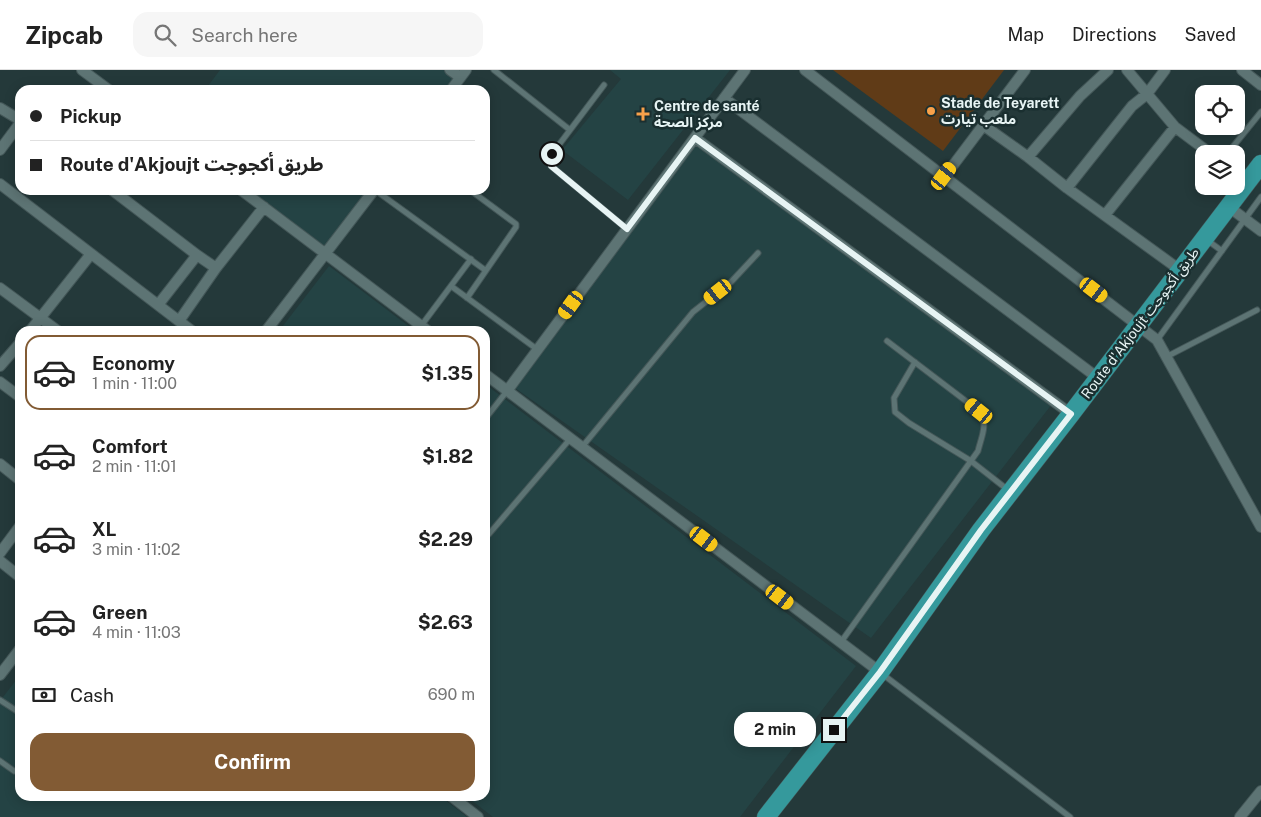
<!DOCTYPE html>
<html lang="en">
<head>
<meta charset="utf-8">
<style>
	:root { --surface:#fff; --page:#f6f6f6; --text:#222; --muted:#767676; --line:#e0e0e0; --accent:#825b34 }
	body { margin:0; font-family:"Public Sans","Noto Sans Arabic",sans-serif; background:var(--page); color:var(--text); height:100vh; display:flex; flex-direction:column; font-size:19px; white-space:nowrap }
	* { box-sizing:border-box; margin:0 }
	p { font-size:16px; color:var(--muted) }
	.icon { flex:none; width:28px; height:28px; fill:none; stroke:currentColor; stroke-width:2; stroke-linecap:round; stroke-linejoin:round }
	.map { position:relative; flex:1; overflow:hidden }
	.panel { position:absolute; left:15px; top:256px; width:475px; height:475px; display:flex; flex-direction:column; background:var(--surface); border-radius:15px; box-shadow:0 2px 12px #0003 }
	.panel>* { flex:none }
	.hud { position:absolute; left:15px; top:15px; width:475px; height:110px; border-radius:15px; box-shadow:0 2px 12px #0003; display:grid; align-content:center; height:110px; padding:0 15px; background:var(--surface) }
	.buttons { position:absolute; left:1195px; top:15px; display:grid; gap:10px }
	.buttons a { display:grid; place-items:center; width:50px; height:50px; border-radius:10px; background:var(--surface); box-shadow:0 2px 12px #0003; font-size:25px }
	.end { position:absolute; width:22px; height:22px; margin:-11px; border:6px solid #e7f4f4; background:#111; box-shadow:0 0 0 2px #111 }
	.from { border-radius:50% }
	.bubble { position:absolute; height:35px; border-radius:15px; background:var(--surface); box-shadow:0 2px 12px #0003; font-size:16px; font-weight:700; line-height:35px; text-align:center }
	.car { position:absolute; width:15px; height:30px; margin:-15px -8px; border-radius:6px; box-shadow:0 0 4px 1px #0007; background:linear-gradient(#f5c518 24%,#345 0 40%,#f5c518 0 76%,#345 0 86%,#f5c518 0) }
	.hud b { display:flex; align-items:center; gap:18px; height:48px; font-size:19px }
	.hud b+b { border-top:1px solid var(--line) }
	.hud i { width:12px; height:12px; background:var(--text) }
	ul { padding:9px 0 0; list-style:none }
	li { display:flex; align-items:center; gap:15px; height:75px; margin:0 10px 8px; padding:0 5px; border:2px solid transparent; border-radius:15px }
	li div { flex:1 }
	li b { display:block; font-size:19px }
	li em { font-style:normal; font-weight:700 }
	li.selected { border-color:var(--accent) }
	li>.icon { width:45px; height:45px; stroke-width:1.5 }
	.pay { display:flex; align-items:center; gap:12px; height:55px; padding:0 15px; font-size:19px }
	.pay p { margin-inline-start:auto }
	.button { display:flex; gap:10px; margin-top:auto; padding:10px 15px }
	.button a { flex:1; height:58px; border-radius:15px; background:var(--accent); color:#fff; font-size:20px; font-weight:700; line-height:58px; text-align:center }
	header { display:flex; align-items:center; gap:30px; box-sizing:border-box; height:70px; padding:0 25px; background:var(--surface); border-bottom:1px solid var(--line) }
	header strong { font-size:24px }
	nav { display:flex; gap:28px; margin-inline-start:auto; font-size:18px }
	.search { width:350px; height:45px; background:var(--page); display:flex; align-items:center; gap:12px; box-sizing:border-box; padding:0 18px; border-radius:15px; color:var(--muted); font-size:19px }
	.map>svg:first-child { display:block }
	.built { fill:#244344 }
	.green { fill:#603b17 }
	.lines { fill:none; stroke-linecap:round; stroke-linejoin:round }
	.lane-casing { stroke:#445758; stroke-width:7 }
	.street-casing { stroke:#445758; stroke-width:12 }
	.highway-casing { stroke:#445758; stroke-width:19 }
	.lane { stroke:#5d7474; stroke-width:5 }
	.street { stroke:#5d7474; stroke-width:10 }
	.highway { stroke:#35999c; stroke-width:18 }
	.route { stroke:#e7f4f4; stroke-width:6 }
	.poi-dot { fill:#f8a14a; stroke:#1a2f30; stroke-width:2 }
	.labels { text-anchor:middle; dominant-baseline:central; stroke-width:5; stroke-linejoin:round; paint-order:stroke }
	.poi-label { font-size:14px; font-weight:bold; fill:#e7f4f4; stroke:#1a2f30; text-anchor:start }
	.street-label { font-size:14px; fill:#e7f4f4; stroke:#1a2f30 }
</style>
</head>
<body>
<header>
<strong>Zipcab</strong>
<div class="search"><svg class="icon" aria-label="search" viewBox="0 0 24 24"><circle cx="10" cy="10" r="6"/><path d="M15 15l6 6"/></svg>Search here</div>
<nav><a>Map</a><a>Directions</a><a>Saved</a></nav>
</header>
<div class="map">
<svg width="1261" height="747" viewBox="0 0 1261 747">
	<rect width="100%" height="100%" fill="#24393a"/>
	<path class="built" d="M220,0H446L456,8L446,20H205Z
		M610,0H730L628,130L562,80L621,9Z
		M696,73L1052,334L871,568L515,318Z
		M250,120H370L326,177Z
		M329,196L415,261H279Z
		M485,314L856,596L740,747H493L466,726H485Z
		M20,605V726H440L467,747H0V631Z"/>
	<path class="green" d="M833,0H1004L943,81Z"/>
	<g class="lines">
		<g class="lane-casing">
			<path id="lane" d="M494,0L570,60
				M604,15L552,84L551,96L627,159
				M1227,84L1261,42
				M375,120L485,200
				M1207,170L1222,181
				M451,216L538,280
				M467,228L516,157V154L470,120
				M421,256L471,189
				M1157,270L1261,127
				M1166,287L1257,240
				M915,292L894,328L895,342L909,353L971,391L1008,420
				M485,349L507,321
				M582,377L693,242L731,212L758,183
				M489,464L570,369
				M841,572L978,381C981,368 989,353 979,341L887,271
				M881,603L1070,747
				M0,630L20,643
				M0,691L14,701"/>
		</g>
		<g class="street-casing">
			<path id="street" d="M82,0L109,20
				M450,0L460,7
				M805,0L1157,270L1261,457
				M1127,0L1175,57L1211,84
				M1242,0L1261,15
				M451,20L466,0
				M724,28L1098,308
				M0,38L20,50
				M983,55L1028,87L1067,118L1180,200
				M695,68L1071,344
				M0,80L20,53
				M1028,87L1080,26L1108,0
				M1236,102L1248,111
				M945,106L1025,0
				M0,114L192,261
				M1067,118L1132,36L1147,24L1165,0
				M112,120L197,185L216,198
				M241,120L428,261
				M1229,137L1261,161
				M1105,145L1175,57
				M0,218L58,261
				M158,235L197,185
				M179,251L216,198L264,137
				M30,261L91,184
				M266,261L374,120
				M0,296L20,273
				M485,304L880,602
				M0,312L20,327
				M507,321L745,0
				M0,394L20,410
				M0,483L20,456
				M0,491L20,507
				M0,605L20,579
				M451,726L478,747
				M1240,747L1261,721"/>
		</g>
		<g class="highway-casing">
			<path id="highway" d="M766,747L880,602L981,460L1071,344L1261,94"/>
		</g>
		<use href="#lane" class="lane"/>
		<use href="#street" class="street"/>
		<use href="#highway" class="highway"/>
	</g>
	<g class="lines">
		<path class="route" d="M552,84L551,96L627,159L695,68L1071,344L981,460L880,602L834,660"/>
	</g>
	<g class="poi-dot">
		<circle cx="931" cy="41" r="5"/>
		<path d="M640.5 36.5h5v5h5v5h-5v5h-5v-5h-5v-5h5z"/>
	</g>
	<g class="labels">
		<g class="poi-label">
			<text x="941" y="33">Stade de Teyarett<tspan x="941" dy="16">ملعب تيارت</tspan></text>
			<text x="654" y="36">Centre de santé<tspan x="654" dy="16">مركز الصحة</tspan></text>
		</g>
		<g class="street-label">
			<text transform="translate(1140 253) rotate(-53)">Route d'Akjoujt طريق أكجوجت</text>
		</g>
	</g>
</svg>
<div class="buttons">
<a><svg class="icon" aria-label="locate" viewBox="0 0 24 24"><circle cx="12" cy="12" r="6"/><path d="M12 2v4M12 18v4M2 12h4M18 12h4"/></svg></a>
<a><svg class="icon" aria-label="layers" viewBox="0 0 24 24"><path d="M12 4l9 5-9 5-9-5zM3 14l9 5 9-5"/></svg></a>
</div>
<i class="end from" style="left:552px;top:84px"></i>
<i class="end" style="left:834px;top:660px"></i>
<div class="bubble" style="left:734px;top:642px;width:82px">2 min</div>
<i class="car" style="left:944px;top:106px;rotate:37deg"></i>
<i class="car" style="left:1094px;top:220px;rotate:127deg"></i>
<i class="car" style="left:718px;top:222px;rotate:232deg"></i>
<i class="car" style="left:571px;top:235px;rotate:216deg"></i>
<i class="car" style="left:979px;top:341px;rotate:309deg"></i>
<i class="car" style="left:704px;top:469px;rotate:127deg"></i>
<i class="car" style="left:780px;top:527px;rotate:127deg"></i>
<div class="hud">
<b><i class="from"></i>Pickup</b>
<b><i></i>Route d'Akjoujt طريق أكجوجت</b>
</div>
<section class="panel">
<ul>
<li class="selected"><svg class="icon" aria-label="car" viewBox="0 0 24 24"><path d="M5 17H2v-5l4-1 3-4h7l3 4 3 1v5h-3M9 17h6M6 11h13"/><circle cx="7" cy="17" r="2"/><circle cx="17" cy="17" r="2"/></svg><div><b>Economy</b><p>1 min · 11:00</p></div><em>$1.35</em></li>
<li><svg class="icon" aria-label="car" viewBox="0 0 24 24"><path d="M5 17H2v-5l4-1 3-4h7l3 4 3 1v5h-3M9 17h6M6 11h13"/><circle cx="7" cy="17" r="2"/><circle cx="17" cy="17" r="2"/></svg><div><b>Comfort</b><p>2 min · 11:01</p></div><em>$1.82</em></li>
<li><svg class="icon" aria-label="car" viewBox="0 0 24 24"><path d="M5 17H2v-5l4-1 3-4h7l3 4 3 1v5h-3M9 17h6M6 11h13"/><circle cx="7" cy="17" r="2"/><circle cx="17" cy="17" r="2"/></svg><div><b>XL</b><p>3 min · 11:02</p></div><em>$2.29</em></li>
<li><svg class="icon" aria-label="car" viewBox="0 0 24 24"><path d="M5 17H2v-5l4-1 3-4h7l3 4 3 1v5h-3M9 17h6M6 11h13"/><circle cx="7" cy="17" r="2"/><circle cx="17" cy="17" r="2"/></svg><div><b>Green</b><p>4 min · 11:03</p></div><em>$2.63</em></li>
</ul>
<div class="pay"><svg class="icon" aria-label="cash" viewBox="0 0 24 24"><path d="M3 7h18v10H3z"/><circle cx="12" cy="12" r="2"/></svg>Cash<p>690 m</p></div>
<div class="button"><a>Confirm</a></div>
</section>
</div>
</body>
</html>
